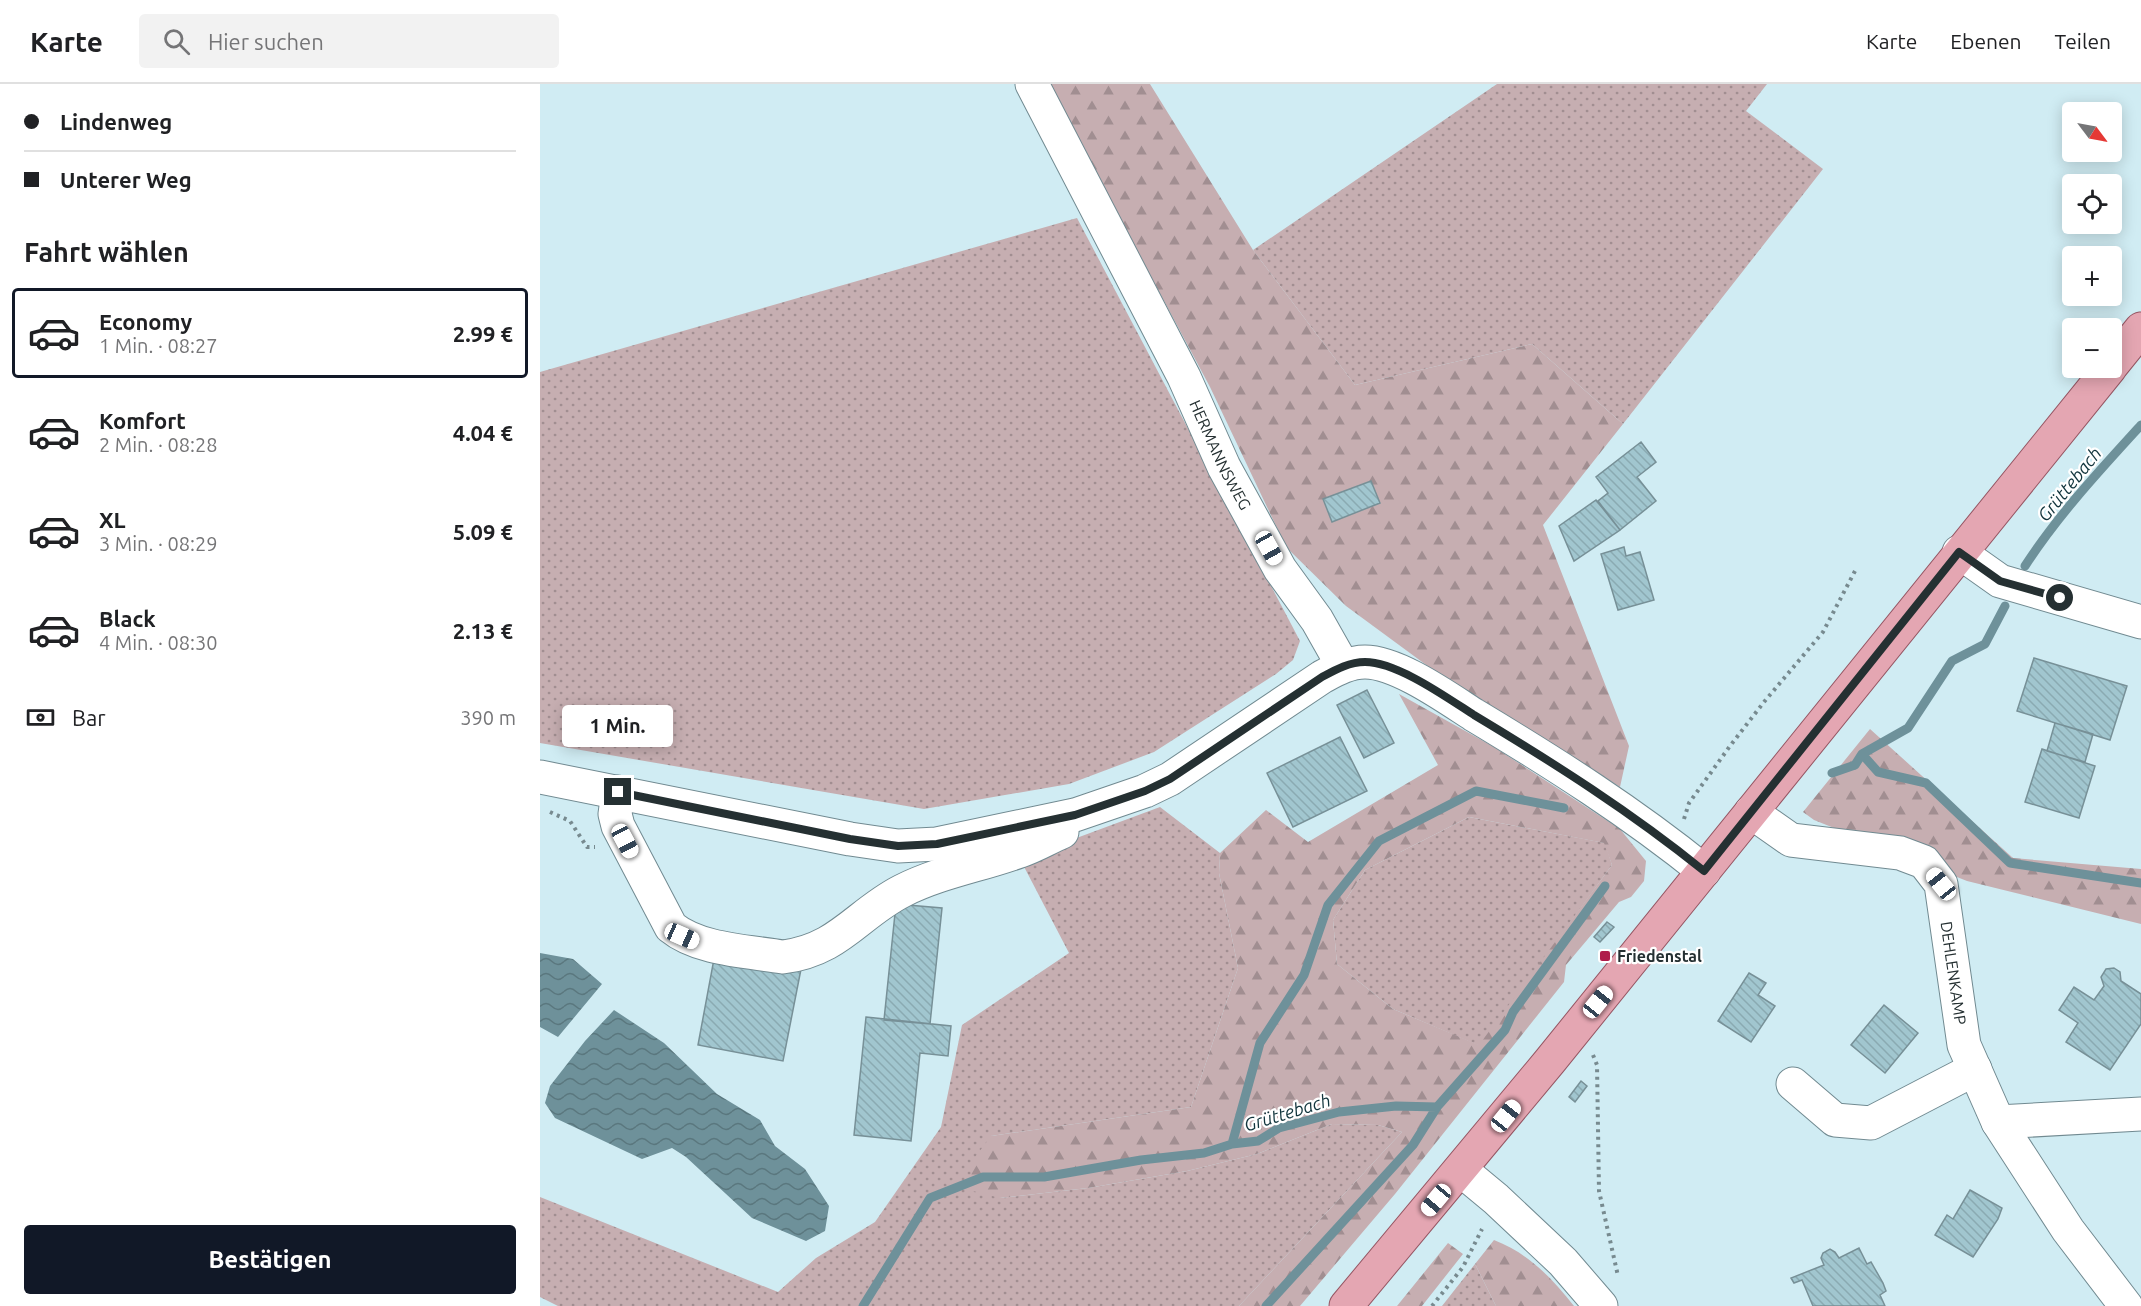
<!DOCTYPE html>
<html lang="de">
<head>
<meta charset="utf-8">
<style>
	:root { --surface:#fff; --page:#f2f2f2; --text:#202124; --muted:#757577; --line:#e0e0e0; --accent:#111827 }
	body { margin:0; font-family:Ubuntu,sans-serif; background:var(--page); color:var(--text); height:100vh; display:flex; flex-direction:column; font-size:22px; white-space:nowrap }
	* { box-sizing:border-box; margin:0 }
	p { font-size:20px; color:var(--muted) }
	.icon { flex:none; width:33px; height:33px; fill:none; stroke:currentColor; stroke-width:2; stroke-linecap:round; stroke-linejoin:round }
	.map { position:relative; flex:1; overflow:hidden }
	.side { display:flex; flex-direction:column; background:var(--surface); width:540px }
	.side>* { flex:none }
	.top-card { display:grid; align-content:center; height:132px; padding:0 24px; background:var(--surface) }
	.needle { width:39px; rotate:122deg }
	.buttons { position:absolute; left:1522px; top:18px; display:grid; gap:12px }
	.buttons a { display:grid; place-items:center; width:60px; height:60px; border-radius:6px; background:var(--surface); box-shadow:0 3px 15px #0003; font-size:30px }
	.end { position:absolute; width:27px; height:27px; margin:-14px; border:8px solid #253032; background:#fff; box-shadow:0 0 0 3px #fff }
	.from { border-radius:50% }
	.bubble { position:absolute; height:42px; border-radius:6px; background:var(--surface); box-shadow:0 3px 15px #0003; font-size:20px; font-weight:700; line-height:42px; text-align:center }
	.car { position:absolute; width:18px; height:36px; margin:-18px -9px; border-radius:8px; box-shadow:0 0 4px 2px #0007; background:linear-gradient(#fff 24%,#345 0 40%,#fff 0 76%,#345 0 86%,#fff 0) }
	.top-card b { display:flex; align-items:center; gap:21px; height:57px; font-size:22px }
	.top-card b+b { border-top:2px solid var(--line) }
	.top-card i { width:15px; height:15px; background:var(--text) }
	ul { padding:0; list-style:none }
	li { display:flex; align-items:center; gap:18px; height:90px; margin:0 12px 9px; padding:0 12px; border:3px solid transparent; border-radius:6px }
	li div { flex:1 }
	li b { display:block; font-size:22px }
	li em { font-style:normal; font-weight:700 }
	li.on { border-color:var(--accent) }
	li>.icon { width:54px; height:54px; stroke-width:1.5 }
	h2 { padding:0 24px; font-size:27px; line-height:72px }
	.pay { display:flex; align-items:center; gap:15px; height:66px; padding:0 24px; font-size:22px }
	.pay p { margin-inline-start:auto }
	.cta { display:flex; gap:12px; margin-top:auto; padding:12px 24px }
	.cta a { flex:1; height:69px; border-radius:6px; background:var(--accent); color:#fff; font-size:24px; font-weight:700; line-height:69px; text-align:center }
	header { display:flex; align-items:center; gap:36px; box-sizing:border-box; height:84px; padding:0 30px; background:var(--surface); border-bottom:2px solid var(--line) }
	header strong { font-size:28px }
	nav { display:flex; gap:33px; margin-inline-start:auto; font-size:21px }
	.search { width:420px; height:54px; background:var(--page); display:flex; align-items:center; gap:15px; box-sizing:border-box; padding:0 21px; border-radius:6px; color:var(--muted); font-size:22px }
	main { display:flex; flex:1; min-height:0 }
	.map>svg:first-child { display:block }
	.grass { fill:url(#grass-dots) }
	.forest { fill:url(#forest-firs); fill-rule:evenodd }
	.water { fill:url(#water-waves) }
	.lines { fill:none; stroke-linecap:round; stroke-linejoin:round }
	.stream { stroke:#6e919a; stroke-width:9 }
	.building { fill:url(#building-back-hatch); stroke:#779097; stroke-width:1.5 }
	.minor-casing { stroke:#718a91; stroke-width:35 }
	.major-casing { stroke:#955663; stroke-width:35 }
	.path { stroke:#778a8f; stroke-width:4; stroke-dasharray:3 4.5; stroke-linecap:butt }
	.minor { stroke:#fff; stroke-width:33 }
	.major { stroke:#e4a6b2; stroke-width:33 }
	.route { stroke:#253032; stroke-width:8 }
	.poi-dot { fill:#af1d4b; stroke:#fff; stroke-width:2 }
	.labels { text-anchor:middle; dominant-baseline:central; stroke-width:4.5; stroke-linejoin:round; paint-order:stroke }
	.street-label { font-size:16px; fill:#253032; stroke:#fff }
	.poi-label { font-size:16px; font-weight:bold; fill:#253032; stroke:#fff; text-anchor:start }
	.water-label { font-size:18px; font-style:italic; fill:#11343c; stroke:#fff }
</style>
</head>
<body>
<header>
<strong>Karte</strong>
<div class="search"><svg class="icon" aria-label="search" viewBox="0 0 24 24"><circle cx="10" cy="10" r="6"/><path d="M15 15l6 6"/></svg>Hier suchen</div>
<nav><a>Karte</a><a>Ebenen</a><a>Teilen</a></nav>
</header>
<main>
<section class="side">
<div class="top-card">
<b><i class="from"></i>Lindenweg</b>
<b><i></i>Unterer Weg</b>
</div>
<h2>Fahrt wählen</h2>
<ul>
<li class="on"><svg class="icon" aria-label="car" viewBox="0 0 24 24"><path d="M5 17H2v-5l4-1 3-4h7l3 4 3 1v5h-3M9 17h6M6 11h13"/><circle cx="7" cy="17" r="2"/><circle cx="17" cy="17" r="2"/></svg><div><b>Economy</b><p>1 Min. · 08:27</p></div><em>2.99 €</em></li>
<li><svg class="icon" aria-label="car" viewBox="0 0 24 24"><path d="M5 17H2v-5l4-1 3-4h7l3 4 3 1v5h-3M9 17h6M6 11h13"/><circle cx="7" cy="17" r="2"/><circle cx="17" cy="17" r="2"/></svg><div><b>Komfort</b><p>2 Min. · 08:28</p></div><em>4.04 €</em></li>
<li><svg class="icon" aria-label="car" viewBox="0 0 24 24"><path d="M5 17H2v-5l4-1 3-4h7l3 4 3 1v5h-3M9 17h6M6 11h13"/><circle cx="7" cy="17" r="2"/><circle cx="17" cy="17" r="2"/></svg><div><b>XL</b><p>3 Min. · 08:29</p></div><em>5.09 €</em></li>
<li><svg class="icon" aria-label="car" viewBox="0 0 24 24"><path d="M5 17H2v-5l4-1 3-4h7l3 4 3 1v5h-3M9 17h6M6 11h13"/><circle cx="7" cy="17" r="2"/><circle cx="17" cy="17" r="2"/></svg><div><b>Black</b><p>4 Min. · 08:30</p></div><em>2.13 €</em></li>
</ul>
<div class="pay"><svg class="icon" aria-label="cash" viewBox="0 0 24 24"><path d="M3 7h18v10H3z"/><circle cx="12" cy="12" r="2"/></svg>Bar<p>390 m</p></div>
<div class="cta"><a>Bestätigen</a></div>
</section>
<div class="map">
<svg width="1601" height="1222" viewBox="0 0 1601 1222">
	<defs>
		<pattern id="grass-dots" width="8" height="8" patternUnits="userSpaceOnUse" patternTransform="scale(1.5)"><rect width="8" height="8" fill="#c6aeb1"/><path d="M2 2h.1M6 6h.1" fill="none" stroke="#a18e91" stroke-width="1.8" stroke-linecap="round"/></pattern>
		<pattern id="forest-firs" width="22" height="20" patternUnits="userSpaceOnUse" patternTransform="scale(1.5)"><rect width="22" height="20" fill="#c6aeb1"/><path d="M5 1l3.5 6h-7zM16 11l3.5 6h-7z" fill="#a18e91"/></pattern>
		<pattern id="water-waves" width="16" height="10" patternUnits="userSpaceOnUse" patternTransform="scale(1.5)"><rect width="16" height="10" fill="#6e919a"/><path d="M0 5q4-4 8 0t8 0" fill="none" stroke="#5a777e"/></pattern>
		<pattern id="building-back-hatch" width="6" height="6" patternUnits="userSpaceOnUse" patternTransform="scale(1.5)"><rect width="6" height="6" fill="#a1c6cf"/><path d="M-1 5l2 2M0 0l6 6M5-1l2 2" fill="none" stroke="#8aaab2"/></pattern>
	</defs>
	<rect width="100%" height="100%" fill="#d0ecf3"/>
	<path class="grass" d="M957,0H1227L1206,27L1283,85L1083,340L992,260L815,301L713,166Z
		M537,134L760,557L753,576L736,590L614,668L529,700L384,725L0,659V288Z
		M620,723L680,769L679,789L698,884L651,1023L451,1052L460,1114L548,1104L647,1087L717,1070L792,1040L838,1041L862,1048L699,1222H18L0,1213V1113L238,1208L276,1174L335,1138L401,1043L422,941L529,869L480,775Z
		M929,733L1065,759L1072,781L940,962L853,925L797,880L793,836L825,786Z
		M935,1180L956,1222H902Z"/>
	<path class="forest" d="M508,0H610L713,166L815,301L992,260L1083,340L1003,441L1089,662L1080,703L893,586L806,522L746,463L670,303Z
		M859,610L954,663L1080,745L1106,777L1104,797L1091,813L1079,818L1026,881L1024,898L855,1110L760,1222H699L862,1048L838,1041L792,1040L717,1070L647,1087L548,1104L460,1114L433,1107L430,1080L451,1052L651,1023L698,884L679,789L680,769L726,726L768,758L898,681ZM929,733L1064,759L1072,781L939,961L853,925L797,880L793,836L825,786Z
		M1330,645L1473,774L1601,785V840L1427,797L1274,736L1263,728Z
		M954,1156C988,1169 1012,1194 1034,1222H956L935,1180Z
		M908,1159L923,1170L882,1222H857Z"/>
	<path class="water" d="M0,869L33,875L62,900L18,953L0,943Z
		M74,926L124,959L177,1010L220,1036L235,1062L265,1085L289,1122L285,1147L266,1157L212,1134L146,1073L132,1064L102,1075L15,1034L5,1019L10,1002L45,957Z"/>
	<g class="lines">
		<path class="stream" d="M1485,482C1518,431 1560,386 1601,341
			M1322,670L1338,688L1386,699L1470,779L1601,799
			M1292,689L1315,681L1322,670L1368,644L1412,577L1445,560L1465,522
			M692,1060L720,959L764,891L788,821L839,757L936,707L1024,724
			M323,1222L390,1114L443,1093H504L601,1076L664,1069L692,1060L718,1057L739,1044L799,1028L856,1022L897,1023L965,946L973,928L1065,802
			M726,1222L873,1061L897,1023"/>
	</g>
	<path class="building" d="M1101,358L1116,378L1097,393L1116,417L1080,446L1058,417L1068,409L1056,393Z
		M831,397L840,419L792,438L783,415Z
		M1056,416L1080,446L1034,477L1019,442Z
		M1084,463L1086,472L1100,468L1114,516L1078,526L1061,470Z
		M1494,574L1587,602L1570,656L1477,627Z
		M827,606L854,659L824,674L797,621Z
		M1515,639L1553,650L1545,678L1507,667Z
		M800,653L827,707L753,743L727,689Z
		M1502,665L1555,682L1539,734L1485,718Z
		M356,820L402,824L390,940L344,936Z
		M1067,838L1074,843L1060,858L1054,853Z
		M176,864L262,880L243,977L158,961Z
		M1574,884L1580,888L1581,897L1601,910V940L1570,986L1526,958L1538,939L1519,926L1534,903L1554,916L1564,902L1561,893L1566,885Z
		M1209,889L1226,899L1218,911L1235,922L1211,958L1178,937Z
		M1344,921L1378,949L1345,989L1311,961Z
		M326,933L411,942L408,972L380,969L371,1057L314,1051Z
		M1041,997L1047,1002L1035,1018L1029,1013Z
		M1430,1106L1462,1124L1458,1135L1433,1173L1395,1151L1407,1131L1413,1135Z
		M1319,1164L1327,1180L1331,1178L1343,1199L1346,1207L1340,1211L1345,1222H1273L1262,1196L1254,1199L1251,1194L1284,1181L1281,1174L1283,1169L1290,1165L1295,1168L1299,1174Z"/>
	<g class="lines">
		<g class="minor-casing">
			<g id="minor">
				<path id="s1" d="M492,0L644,293L684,383L740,485L777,536L803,582"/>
				<path d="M1419,468L1460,497L1601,538"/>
				<path d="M0,693L310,755L358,762L397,760L535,731L605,707L630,695L782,593C795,586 809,578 825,578C857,578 906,613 934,631C1014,679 1091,728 1164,787"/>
				<path d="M78,708L75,730L78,742L131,843C159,866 207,867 243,873C299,866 317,830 362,807C399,788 442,781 480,767C495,762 508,754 522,748"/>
				<path id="s2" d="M1211,728L1251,756L1360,769L1384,778L1401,800L1424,961L1458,1038L1528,1146L1586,1222"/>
				<path d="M1253,1000L1295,1036L1331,1039L1435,985"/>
				<path d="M1458,1038L1601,1030"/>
				<path d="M921,1086L956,1115L1023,1178L1061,1222"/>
			</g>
		</g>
		<g class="major-casing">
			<path id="major" d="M1572,281L1601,245
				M806,1222L1010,977L1570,284"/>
		</g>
		<path class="path" d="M10,728L30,737L47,763H55
			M1144,735L1149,719L1190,662L1224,618L1283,548L1315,487
			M1053,971L1057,981L1059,1107L1078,1192
			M892,1222L923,1183L942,1145"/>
		<use href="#minor" class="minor"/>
		<use href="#major" class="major"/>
	</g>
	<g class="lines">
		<path class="route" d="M78,708L310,755L358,762L397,760L535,731L605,707L630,695L782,593C795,586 809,578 825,578C857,578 906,613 934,631C1014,679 1091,728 1164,787L1419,468L1460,497L1520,514"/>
	</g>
	<rect class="poi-dot" x="1059" y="866" width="12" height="12" rx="3"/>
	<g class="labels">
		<g class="street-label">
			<text stroke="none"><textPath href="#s1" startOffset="416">HERMANNSWEG</textPath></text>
			<text stroke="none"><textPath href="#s2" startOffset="302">DEHLENKAMP</textPath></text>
		</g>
		<g class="poi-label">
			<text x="1077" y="872">Friedenstal</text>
		</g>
		<g class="water-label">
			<text transform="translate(1529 400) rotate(-51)">Grüttebach</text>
			<text transform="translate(747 1028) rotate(-17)">Grüttebach</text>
		</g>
	</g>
</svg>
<div class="buttons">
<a><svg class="needle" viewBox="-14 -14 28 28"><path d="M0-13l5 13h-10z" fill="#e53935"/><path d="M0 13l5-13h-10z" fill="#757577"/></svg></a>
<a><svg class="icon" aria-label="locate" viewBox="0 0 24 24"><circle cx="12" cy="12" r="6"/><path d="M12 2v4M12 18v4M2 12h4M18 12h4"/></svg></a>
<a>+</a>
<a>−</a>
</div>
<i class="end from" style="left:1520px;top:514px"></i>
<i class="end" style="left:78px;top:708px"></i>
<div class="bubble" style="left:22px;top:621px;width:111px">1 Min.</div>
<i class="car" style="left:729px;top:464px;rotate:151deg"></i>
<i class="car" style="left:85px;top:757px;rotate:152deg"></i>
<i class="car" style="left:1401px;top:800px;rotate:321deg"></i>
<i class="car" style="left:142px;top:852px;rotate:114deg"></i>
<i class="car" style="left:1058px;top:918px;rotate:39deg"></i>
<i class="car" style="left:966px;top:1032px;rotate:39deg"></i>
<i class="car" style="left:896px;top:1116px;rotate:220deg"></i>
</div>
</main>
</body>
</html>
